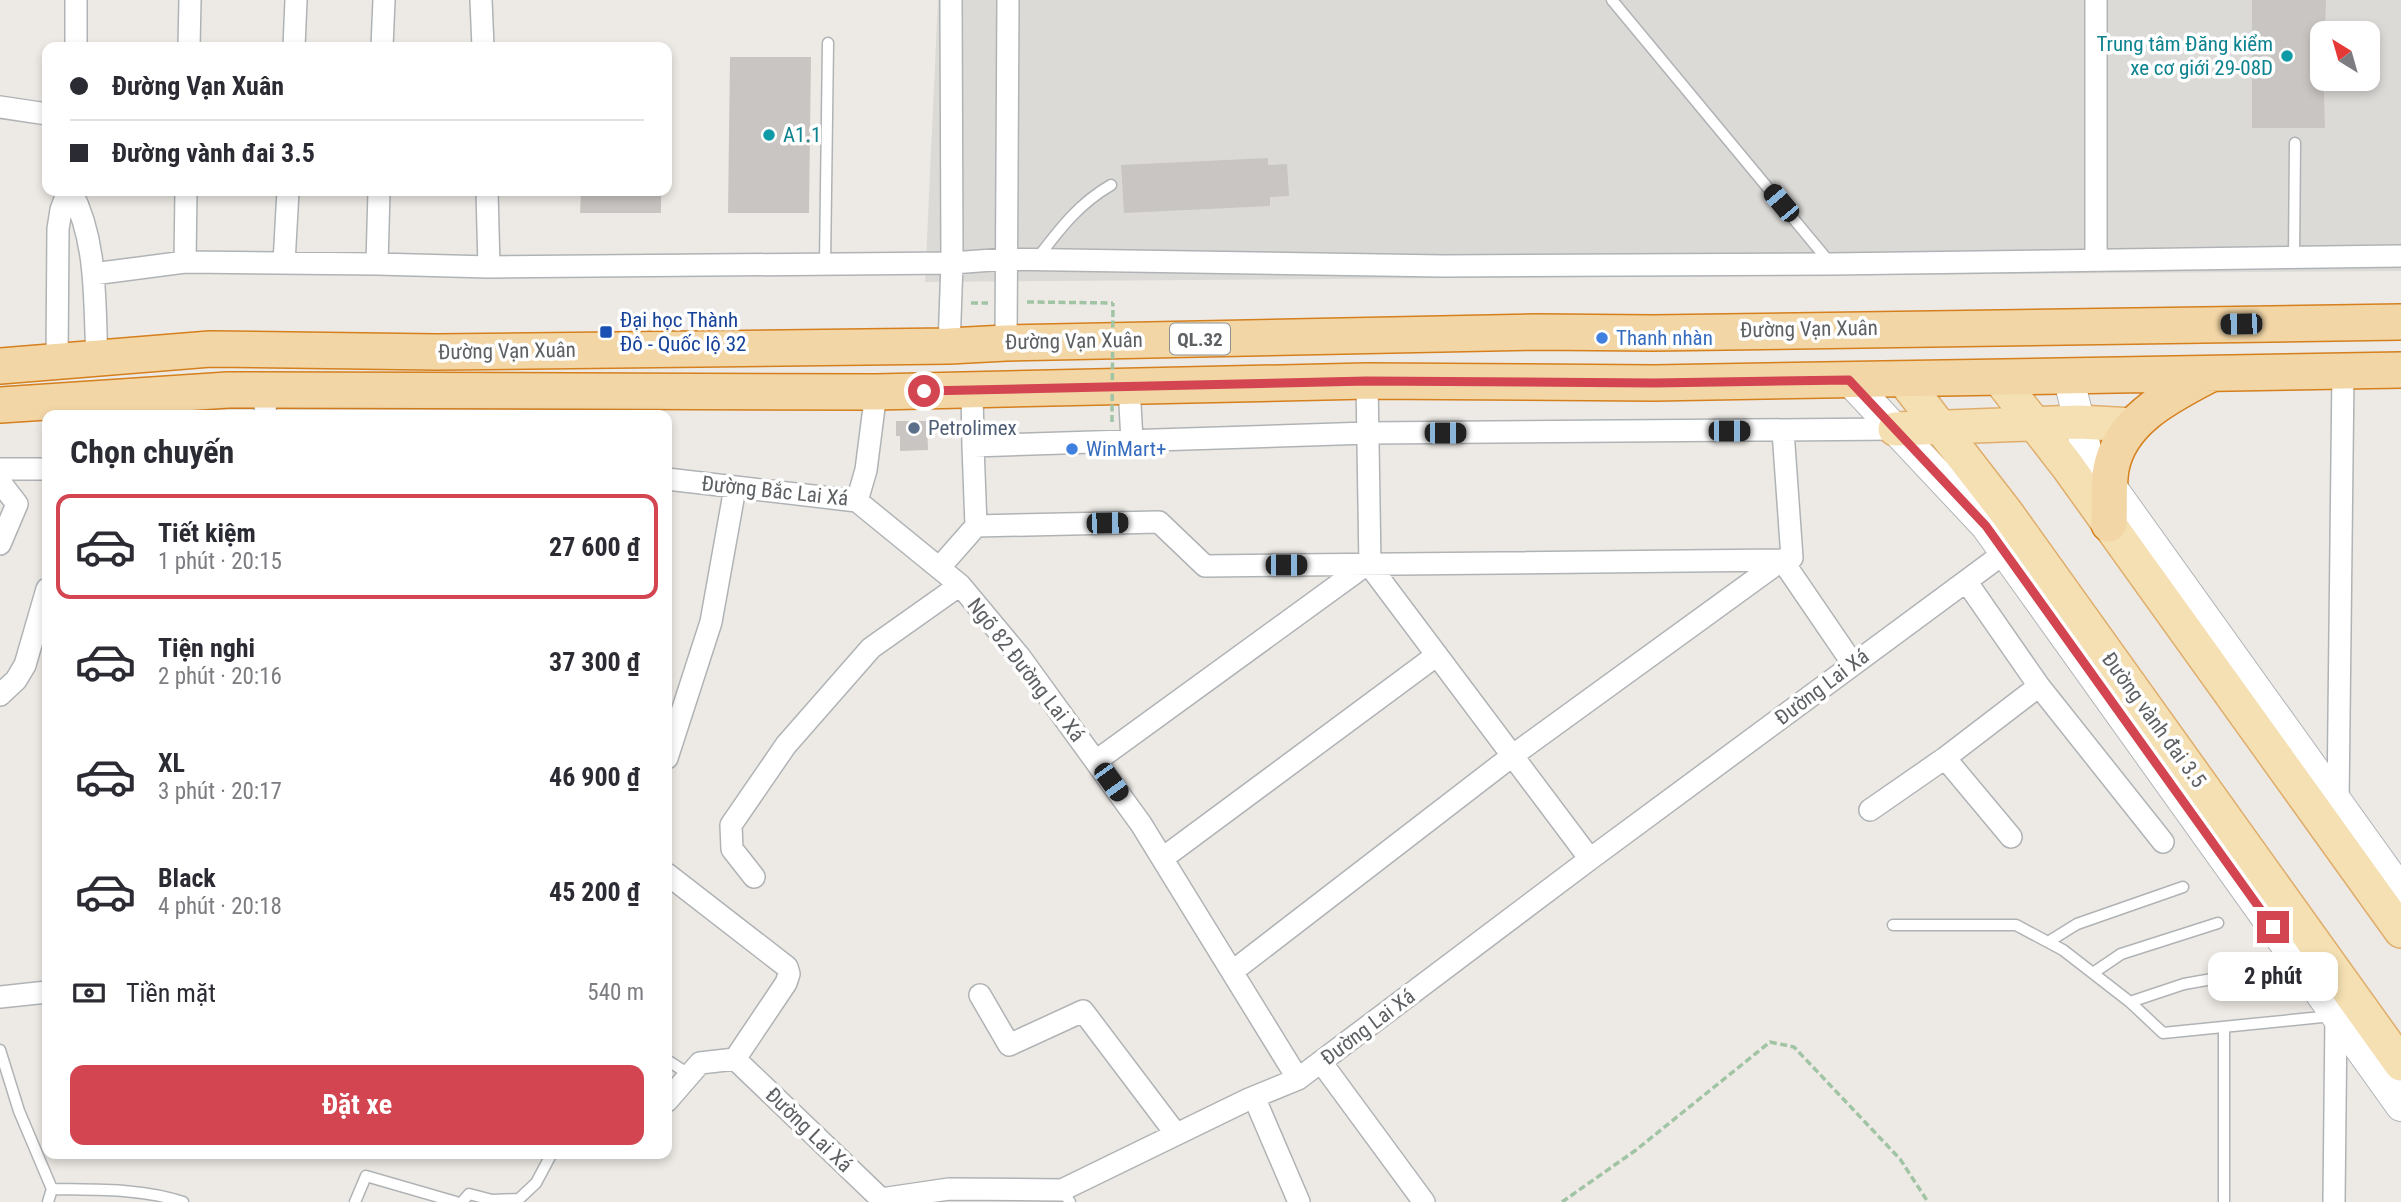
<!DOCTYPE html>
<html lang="vi">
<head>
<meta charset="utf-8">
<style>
	:root { --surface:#fff; --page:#f7f7f7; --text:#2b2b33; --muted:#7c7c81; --line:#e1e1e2; --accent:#d34550 }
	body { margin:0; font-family:"Roboto Condensed",sans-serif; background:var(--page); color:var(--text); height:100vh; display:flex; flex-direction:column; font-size:26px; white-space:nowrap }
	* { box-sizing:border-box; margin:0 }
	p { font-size:23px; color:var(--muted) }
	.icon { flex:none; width:38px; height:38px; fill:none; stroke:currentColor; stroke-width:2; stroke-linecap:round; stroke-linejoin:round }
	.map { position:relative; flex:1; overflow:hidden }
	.sheet { position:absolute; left:42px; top:410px; width:630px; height:749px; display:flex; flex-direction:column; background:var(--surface); border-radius:14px; box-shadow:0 4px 10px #0003 }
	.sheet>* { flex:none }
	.guide { position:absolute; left:42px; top:42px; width:630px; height:154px; border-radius:14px; box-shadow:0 4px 10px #0003; display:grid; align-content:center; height:154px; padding:0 28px; background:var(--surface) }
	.needle { width:46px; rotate:323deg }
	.buttons { position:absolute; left:2310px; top:21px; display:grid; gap:14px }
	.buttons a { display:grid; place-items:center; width:70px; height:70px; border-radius:14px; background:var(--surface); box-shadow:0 4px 10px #0003; font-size:35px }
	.end { position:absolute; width:32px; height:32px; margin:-16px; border:9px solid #d34550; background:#fff; box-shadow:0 0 0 4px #fff }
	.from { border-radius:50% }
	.bubble { position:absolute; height:49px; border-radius:14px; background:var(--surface); box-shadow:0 4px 10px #0003; font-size:23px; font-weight:700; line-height:49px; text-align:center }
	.car { position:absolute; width:21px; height:42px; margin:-21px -10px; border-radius:9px; box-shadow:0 0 5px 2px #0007; background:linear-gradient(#222 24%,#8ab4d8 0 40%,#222 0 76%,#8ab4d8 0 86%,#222 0) }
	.guide b { display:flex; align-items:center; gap:24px; height:66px; font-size:26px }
	.guide b+b { border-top:2px solid var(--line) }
	.guide i { width:18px; height:18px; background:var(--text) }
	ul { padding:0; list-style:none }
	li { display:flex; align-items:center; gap:21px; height:105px; margin:0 14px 10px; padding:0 14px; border:4px solid transparent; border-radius:14px }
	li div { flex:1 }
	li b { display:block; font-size:26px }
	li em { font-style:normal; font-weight:700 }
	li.selected { border-color:var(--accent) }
	li>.icon { width:63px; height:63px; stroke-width:1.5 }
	h2 { padding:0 28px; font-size:32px; line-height:84px }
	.pay { display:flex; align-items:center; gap:18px; height:77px; padding:0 28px; font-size:26px }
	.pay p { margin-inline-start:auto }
	.primary-button { display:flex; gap:14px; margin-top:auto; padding:14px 28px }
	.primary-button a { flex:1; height:80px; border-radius:14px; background:var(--accent); color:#fff; font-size:28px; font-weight:700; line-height:80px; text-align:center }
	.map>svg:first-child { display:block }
	.industrial { fill:#dcdad7; fill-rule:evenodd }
	.building { fill:#c9c5c2 }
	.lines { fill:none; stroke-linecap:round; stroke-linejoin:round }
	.service-casing { stroke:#b0b3b5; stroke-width:13 }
	.minor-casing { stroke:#b0b3b5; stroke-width:24 }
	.secondary-casing { stroke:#b1b5b8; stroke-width:32 }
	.primary-casing { stroke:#dfad6c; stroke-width:36 }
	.trunk-casing { stroke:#d57f1d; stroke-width:38 }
	.path { stroke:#a1c4a5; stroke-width:3.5; stroke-dasharray:7 3.5; stroke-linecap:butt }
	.service { stroke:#fff; stroke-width:10 }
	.minor { stroke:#fff; stroke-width:21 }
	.secondary { stroke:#fff; stroke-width:30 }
	.primary { stroke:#f5e0b3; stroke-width:33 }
	.trunk { stroke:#f2d6a6; stroke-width:35 }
	.path-bridge { stroke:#a1c4a5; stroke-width:3.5; stroke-dasharray:7 3.5; stroke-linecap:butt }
	.route { stroke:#d34550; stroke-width:9 }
	.culture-dot { fill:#0f9aa8; stroke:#fff; stroke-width:2.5 }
	.transit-dot { fill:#1a4fb4; stroke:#fff; stroke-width:2.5 }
	.shop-dot { fill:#3f7fe0; stroke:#fff; stroke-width:2.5 }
	.service-dot { fill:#5c6f8a; stroke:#fff; stroke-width:2.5 }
	.labels { text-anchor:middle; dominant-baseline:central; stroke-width:7; stroke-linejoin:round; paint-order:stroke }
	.shield { fill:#fff; stroke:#8e9092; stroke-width:2 }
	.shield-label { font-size:19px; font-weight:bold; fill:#5d6163 }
	.culture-label { font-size:21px; fill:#0d838f; stroke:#fff; text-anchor:end }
	.transit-label { font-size:21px; fill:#164399; stroke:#fff; text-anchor:start }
	.street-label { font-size:21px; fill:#5d6163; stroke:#fff }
	.shop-label { font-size:21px; fill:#366cbe; stroke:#fff; text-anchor:start }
	.service-label { font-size:21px; fill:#4e5e75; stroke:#fff; text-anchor:start }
</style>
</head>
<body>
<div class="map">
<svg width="2401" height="1202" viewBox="0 0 2401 1202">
	<rect width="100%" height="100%" fill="#edeae5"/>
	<path class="industrial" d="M938,0H2401V271L925,282ZM2322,33H2368V79H2322Z"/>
	<path class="building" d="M2252,0H2326L2325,33H2322L2325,128H2252Z
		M730,57H811L809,213H728Z
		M1268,158V165L1287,164L1289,196L1270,197V206L1124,213L1121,165Z
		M581,191H661V213H580Z
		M896,421H927L928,450L900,451V436H896Z"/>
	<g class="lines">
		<g class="service-casing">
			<path id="service" d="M1612,0L1831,264
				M2294,258L2295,143
				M1036,260C1059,230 1078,204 1111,185
				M825,264L828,43
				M1893,925H2016L2063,950L2130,1002L2163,1033L2332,1016
				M2048,942L2077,924L2183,887
				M2093,973L2121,954L2218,923
				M2130,1002L2184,984L2257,971
				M0,1050L19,1111L52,1189L48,1202
				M667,1060L690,1075
				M52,1189C95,1190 141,1188 183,1202
				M1062,1190L1070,1202
				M355,1202L366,1176L456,1202
				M462,1202L469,1194L492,1200L519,1199L536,1183L552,1153
				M2224,1202V1028"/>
		</g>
		<g class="minor-casing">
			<path id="minor" d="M481,0L483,47
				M76,47V0
				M189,47L190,0
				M294,47L296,0
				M382,47L384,0
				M0,107L47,114
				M71,191C98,242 94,302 97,358
				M487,191L489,267
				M2096,260V0
				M185,262L186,191
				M284,263L288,191
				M377,264L379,191
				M93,274L185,262L377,264L489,267L952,263L1006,259L1443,266L1831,264L2401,256
				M1006,343L1008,0
				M949,346L952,263L951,0
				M57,361L58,229L61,210L68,191
				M1367,381L1370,566L1590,859
				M1129,386L1132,441
				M972,390L973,446
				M265,415L266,390
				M0,469H47
				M667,479L857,501
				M0,482L17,504L0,544
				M857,501L960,585L1020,657L1141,824L1298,1079
				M857,501L866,470L876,392
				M976,526L973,446L1368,433L1895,429
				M940,567L976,526L1159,522L1205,566L1782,560L1792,558L1783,431
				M1966,581L2039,686L2163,842
				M0,695L16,680L25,665L47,589
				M667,758L711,622L735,488
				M1945,758L2011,837
				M1096,761L1367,564
				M2338,803L2343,372
				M1870,810L1945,758L2039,686
				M1163,858L1437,655
				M667,874L787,967L789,974L786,983L735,1059
				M754,877L732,849L731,825L786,745L871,648L960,585
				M1233,971L1512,756L1782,560L1853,664
				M980,995L1009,1045L1083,1011L1176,1134
				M0,997L47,992
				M1321,1062L1424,1202
				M1254,1097L1299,1202
				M667,1101L700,1063L735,1059L881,1199L949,1189L1062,1190L1249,1099L1298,1079L1590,859L2015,545
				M2334,1202L2336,1015"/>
		</g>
		<g class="secondary-casing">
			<path id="secondary" d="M2068,376L2087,453L2401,891
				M1849,380L1986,526L2401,1106"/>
		</g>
		<g class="primary-casing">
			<path id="primary" d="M1998,377L2068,467L2401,931
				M1903,379L2006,512L2401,1064
				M1895,429L2079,422L2133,425"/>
		</g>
		<g class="trunk-casing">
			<path id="trunk" d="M0,366L210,349L437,352L949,346L1006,343L1536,332L1653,333L2401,322
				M0,405L228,390L876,392L1367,381L1654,383L2401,370
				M2109,524C2110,506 2108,487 2111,469C2120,420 2169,396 2209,375"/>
		</g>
		<path class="path" d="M1027,302L1113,303
			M971,303H988
			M1562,1202L1636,1150L1770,1042L1794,1047L1900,1159L1928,1202"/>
		<use href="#service" class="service"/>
		<use href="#minor" class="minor"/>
		<use href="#secondary" class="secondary"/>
		<use href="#primary" class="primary"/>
		<use href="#trunk" class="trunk"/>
		<path class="path-bridge" d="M1112,422L1113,303"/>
	</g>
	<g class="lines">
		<path class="route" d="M924,391L1367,381L1654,383L1849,380L1986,526L2273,927"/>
	</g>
	<g class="culture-dot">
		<circle cx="2287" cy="56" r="7"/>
		<circle cx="769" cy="135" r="7"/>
	</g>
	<rect class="transit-dot" x="599" y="325" width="14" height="14" rx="3.5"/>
	<g class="shop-dot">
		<circle cx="1602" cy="338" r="7"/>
		<circle cx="1072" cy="449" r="7"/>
	</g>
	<circle class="service-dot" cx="914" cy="428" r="7"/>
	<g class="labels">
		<rect class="shield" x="1170" y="323.5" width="60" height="31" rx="5"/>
		<g class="shield-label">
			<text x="1200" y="339">QL.32</text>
		</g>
		<g class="culture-label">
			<text x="2273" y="44">Trung tâm Đăng kiểm<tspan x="2273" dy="24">xe cơ giới 29-08D</tspan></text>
			<text x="783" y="135" text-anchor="start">A1.1</text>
		</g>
		<g class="transit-label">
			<text x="620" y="320">Đại học Thành<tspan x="620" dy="24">Đô - Quốc lộ 32</tspan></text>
		</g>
		<g class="street-label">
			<text transform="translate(1809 329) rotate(-1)">Đường Vạn Xuân</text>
			<text transform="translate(1074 341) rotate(-1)">Đường Vạn Xuân</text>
			<text transform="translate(507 351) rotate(-1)">Đường Vạn Xuân</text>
			<text transform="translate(775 491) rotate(6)">Đường Bắc Lai Xá</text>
			<text transform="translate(1026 670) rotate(52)">Ngõ 82 Đường Lai Xá</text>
			<text transform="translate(1822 687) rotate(-37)">Đường Lai Xá</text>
			<text transform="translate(2154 720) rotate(54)">Đường vành đai 3.5</text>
			<text transform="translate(1368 1027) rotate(-37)">Đường Lai Xá</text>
			<text transform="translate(809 1130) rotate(44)">Đường Lai Xá</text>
		</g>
		<g class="shop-label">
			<text x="1616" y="338">Thanh nhàn</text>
			<text x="1086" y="449">WinMart+</text>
		</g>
		<g class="service-label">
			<text x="928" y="428">Petrolimex</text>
		</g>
	</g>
</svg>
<div class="buttons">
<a><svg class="needle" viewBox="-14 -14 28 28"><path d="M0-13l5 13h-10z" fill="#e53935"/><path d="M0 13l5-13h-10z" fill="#7c7c81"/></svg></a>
</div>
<i class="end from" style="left:924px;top:391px"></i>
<i class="end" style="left:2273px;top:927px"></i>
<div class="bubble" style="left:2208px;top:952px;width:130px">2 phút</div>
<i class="car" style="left:1781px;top:203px;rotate:320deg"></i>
<i class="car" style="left:2241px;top:324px;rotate:269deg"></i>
<i class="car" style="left:1729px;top:431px;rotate:90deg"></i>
<i class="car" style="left:1445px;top:433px;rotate:90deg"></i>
<i class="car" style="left:1107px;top:523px;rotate:89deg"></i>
<i class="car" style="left:1286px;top:565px;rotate:90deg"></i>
<i class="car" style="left:1111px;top:782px;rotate:144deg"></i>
<div class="guide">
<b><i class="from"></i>Đường Vạn Xuân</b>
<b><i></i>Đường vành đai 3.5</b>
</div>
<section class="sheet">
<h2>Chọn chuyến</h2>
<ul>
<li class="selected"><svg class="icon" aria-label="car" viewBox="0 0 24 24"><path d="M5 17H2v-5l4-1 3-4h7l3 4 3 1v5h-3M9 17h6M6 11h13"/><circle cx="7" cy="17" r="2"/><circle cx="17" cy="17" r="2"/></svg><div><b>Tiết kiệm</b><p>1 phút · 20:15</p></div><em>27 600 ₫</em></li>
<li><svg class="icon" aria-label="car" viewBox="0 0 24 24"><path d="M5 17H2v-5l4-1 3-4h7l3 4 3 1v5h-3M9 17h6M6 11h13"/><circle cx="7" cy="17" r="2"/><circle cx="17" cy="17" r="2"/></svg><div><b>Tiện nghi</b><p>2 phút · 20:16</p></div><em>37 300 ₫</em></li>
<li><svg class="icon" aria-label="car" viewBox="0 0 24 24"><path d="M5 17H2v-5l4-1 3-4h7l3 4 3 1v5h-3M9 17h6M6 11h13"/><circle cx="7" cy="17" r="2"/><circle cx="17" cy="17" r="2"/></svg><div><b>XL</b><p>3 phút · 20:17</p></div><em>46 900 ₫</em></li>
<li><svg class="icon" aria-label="car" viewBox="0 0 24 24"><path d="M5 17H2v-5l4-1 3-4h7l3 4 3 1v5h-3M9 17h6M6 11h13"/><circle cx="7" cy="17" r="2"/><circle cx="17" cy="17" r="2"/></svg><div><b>Black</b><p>4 phút · 20:18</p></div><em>45 200 ₫</em></li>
</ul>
<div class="pay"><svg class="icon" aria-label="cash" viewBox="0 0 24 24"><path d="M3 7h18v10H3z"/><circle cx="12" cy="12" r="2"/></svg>Tiền mặt<p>540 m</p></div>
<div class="primary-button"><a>Đặt xe</a></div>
</section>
</div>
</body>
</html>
